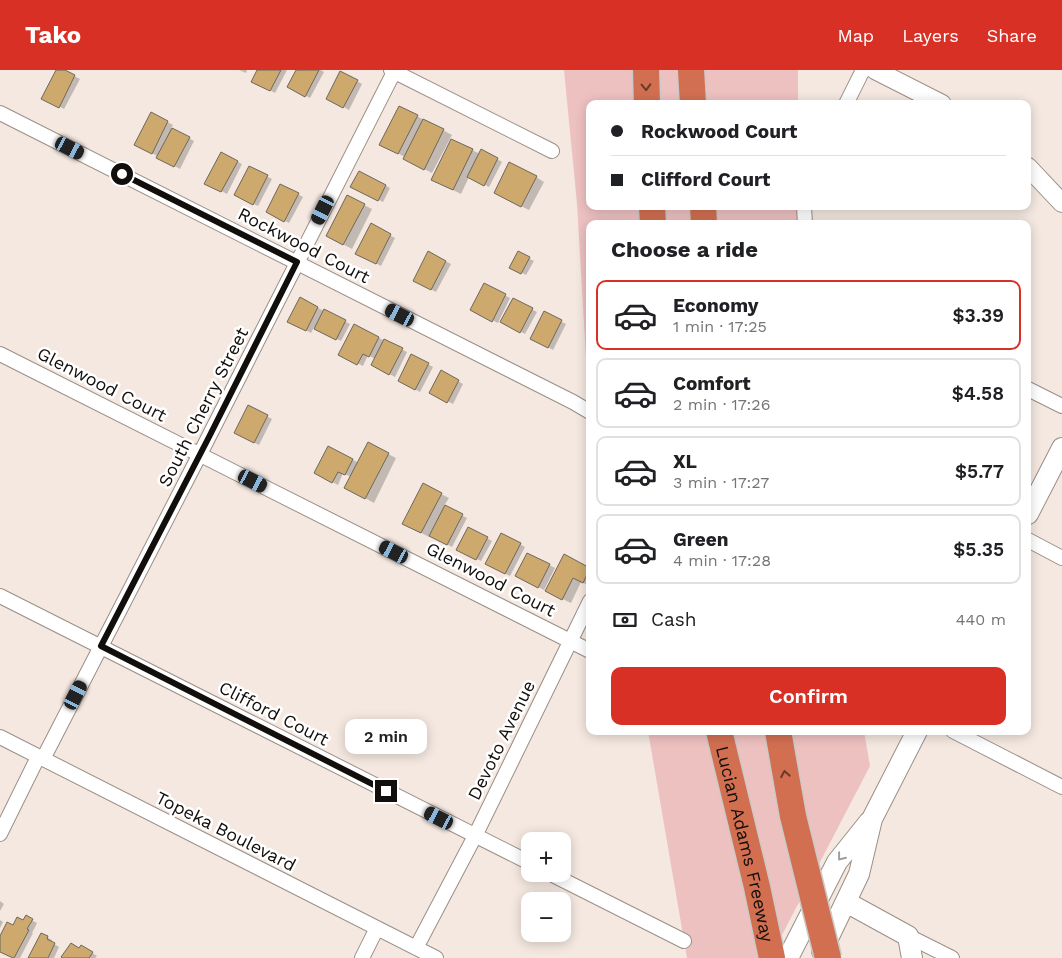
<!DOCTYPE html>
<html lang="en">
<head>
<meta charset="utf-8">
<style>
	:root { --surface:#fff; --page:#f2f2f2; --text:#202124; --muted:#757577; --line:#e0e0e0; --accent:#d93025 }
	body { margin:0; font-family:"Work Sans",sans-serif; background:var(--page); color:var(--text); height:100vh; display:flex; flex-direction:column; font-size:19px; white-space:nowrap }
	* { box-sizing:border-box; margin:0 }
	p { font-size:16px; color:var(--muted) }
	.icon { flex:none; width:28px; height:28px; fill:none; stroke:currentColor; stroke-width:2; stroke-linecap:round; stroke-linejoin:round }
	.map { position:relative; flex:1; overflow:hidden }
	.side { position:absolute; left:586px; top:150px; width:445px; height:515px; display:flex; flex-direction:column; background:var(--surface); border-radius:10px; box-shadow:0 2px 12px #0003 }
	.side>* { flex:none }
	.banner { position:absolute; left:586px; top:30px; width:445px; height:110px; border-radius:10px; box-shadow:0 2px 12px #0003; display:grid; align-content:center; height:110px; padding:0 25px; background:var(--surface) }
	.fabs { position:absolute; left:521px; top:762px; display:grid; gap:10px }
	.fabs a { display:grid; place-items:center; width:50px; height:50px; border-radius:10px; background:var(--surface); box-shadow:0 2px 12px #0003; font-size:25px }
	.end { position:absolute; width:22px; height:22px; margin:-11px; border:6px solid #120e0b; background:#fff; box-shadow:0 0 0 2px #fff }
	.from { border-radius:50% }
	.bubble { position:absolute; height:35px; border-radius:10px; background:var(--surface); box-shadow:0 2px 12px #0003; font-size:16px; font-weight:600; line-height:35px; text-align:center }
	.car { position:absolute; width:15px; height:30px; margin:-15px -8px; border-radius:6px; box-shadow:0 0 4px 1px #0007; background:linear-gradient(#222 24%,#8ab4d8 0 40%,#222 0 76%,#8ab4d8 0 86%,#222 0) }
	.banner b { display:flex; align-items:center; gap:18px; height:48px; font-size:19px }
	.banner b+b { border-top:1px solid var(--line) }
	.banner i { width:12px; height:12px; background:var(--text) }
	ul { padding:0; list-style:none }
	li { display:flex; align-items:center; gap:15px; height:70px; margin:0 10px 8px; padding:0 15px; border:2px solid var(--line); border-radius:10px }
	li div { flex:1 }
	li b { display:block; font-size:19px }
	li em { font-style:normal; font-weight:600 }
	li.current { border-color:var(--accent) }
	li>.icon { width:45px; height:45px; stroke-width:1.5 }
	h2 { padding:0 25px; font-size:22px; line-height:60px }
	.pay { display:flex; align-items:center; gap:12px; height:55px; padding:0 25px; font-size:19px }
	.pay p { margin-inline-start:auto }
	.primary-button { display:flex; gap:10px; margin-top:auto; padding:10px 25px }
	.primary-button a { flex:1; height:58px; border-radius:10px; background:var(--accent); color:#fff; font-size:20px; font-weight:600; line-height:58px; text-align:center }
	header { display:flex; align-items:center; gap:30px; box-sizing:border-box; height:70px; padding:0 25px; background:var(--accent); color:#fff }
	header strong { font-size:24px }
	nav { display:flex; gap:28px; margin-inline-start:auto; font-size:18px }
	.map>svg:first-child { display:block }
	.green { fill:#eec1c1 }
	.shadow { fill:#0003 }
	.building { fill:#cda96e; stroke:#6d675d }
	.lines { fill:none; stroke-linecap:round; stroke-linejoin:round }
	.minor-casing { stroke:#9a8f87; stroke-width:16 }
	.tertiary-casing { stroke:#9a8f87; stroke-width:20 }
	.secondary-casing { stroke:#9a8f87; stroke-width:22 }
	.motorway-casing { stroke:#cbcac9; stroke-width:29 }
	.minor { stroke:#fff; stroke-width:14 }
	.tertiary { stroke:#fff; stroke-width:18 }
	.secondary { stroke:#fff; stroke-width:20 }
	.motorway { stroke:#d26f51; stroke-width:26 }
	.motorway-bridge-casing { stroke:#cbcac9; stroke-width:29; stroke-linecap:butt }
	.motorway-bridge { stroke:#d26f51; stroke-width:26 }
	.oneway { stroke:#683a2a }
	.oneway2 { stroke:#a09f9d }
	.route { stroke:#120e0b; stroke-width:6 }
	.labels { text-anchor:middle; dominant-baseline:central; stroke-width:5; stroke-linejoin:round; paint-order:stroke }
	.street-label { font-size:18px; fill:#120e0b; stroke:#fff }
</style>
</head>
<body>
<header>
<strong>Tako</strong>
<nav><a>Map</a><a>Layers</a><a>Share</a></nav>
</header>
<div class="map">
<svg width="1062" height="888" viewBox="0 0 1062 888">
	<rect width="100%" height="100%" fill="#f4e8e0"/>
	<path class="green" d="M564,0H798V34H590V136H797V154H590V325L588,322L577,134Z
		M648,661H864L870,696L770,888H687Z"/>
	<path class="shadow" d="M57,0H62L80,9L64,39L43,28Z
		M239,0H247L246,3Z
		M259,0H287L275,23L253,11Z
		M298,0H321L324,2L310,28L289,17Z
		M341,2L362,14L349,40L327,28Z
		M400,37L452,65L432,103L412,93L405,87L389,79Z
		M151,43L173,55L171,58L194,71L180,99L136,74Z
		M472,80L480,84L482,80L502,92L489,117L469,107L461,124L441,114Z
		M221,84L242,94L227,124L206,113Z
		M250,98L272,109L258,136L236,125Z
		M359,102L390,118L383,132L352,116Z
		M536,107L544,112L529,140L503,127Z
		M281,115L303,127L289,153L267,142Z
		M364,135L372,139L352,179L335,170Z
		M371,155L395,168L381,196L357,183Z
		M429,183L451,194L436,222L415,211Z
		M518,183L534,191L526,205L511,197Z
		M484,214L510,228L498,253L471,240Z
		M300,229L350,254L341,271L314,257L311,263L289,251Z
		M513,229L537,242L525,264L502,252Z
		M544,243L566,254L553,280L531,268Z
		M379,268L407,282L395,307L372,295L375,289L368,285L363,296L340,285Z
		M412,286L433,297L420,322L399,311Z
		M442,302L463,314L453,334L431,323Z
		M249,337L272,349L259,375L236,363Z
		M328,377L359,393L388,384L396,388L374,433L354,422L351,407L343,403L338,415L315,403Z
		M441,424L449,428L444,436L467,448L452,477L430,465L429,467L412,458Z
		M469,458L492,471L481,491L458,479Z
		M502,464L525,477L510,506L487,494Z
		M528,484L555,498L544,520L517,506Z
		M564,486L590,499V516L581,512L571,533L554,525Z
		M0,831L4,834L0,841Z
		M26,847L37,853L32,863H33L20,888H14L0,881V869L14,857L24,851Z
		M0,850L3,852L0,858Z
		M41,864L52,870L51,872L59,877L54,888H30Z
		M81,876L97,886L95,888H64L79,880Z"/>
	<path class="building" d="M56,0H65L75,5L59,38L41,29Z
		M257,0H281L270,21L251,12Z
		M296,0H319L305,27L287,17Z
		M340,1L358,10L343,38L326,29Z
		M399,36L418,45L398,84L379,75Z
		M151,42L168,51L152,84L134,75Z
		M423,49L444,59L424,100L403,89Z
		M172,58L190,67L174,97L156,88Z
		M451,69L473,79L453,120L431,110Z
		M481,79L498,88L484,116L467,107Z
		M221,82L238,91L221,122L204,114Z
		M509,92L537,106L521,137L494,123Z
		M249,96L268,105L253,135L234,125Z
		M359,101L386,115L378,131L350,117Z
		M280,114L299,123L284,152L266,142Z
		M347,125L365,134L343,175L326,166Z
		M371,153L391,164L376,194L355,184Z
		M428,181L446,191L431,220L413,211Z
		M518,181L530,187L521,204L509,198Z
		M484,213L506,224L492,252L470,240Z
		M300,227L318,237L306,261L287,252Z
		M513,228L533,238L520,263L500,252Z
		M324,239L346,250L336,270L314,259Z
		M544,241L562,250L548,278L530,269Z
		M354,254L379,267L369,287L363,284L357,295L338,285Z
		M384,269L403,278L389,305L371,295Z
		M411,284L429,293L415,320L398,311Z
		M441,300L459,310L447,333L429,323Z
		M248,335L268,345L254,373L234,363Z
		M368,372L389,383L365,429L344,418Z
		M328,376L353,389L345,405L338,402L332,413L314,403Z
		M423,413L442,423L421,463L402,454Z
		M445,435L463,444L447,475L429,466Z
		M468,457L488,467L476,490L456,480Z
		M501,463L521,473L505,504L485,494Z
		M527,483L550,494L538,518L515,506Z
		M564,484L590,498V499L583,513L573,508L562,530L545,521Z
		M26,845L33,849L27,859L29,860L14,888H13L0,882V866L7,852L13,855L17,847L23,850Z
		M41,863L48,866L47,869L55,873L48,888H28Z
		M71,873L79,878L81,875L93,882L89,888H62L61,887Z"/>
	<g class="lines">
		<g class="minor-casing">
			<path id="minor" d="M391,0L552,81
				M846,34L863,0
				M0,43L573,332L590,342
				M804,136L805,154
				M0,284L590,581
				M1028,319L1062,336
				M1028,470L1062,488
				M0,526L530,793
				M953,661L1062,717
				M0,667L436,888
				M43,689L200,384L395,0
				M0,764L38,687
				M551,804L684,871
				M908,866L952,888
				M416,878L475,766L590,531
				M362,888L377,858"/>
		</g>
		<g class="tertiary-casing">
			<path id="tertiary" d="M875,0L942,34
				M1028,97L1062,133"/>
		</g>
		<g class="secondary-casing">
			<path id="secondary" d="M1028,444L1062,378
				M846,832L908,866L912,888
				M822,881L859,804L872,749L917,661
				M788,888L837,792L869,752"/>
		</g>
		<g class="motorway-casing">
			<g id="motorway">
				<path d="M646,0L647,34"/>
				<path d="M691,0L693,34"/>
				<path d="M652,136L653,154"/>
				<path d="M703,136L704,154"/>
				<path id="s1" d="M719,661L757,817L772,888"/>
				<path d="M778,661L793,746"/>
			</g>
		</g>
		<use href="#minor" class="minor"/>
		<use href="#tertiary" class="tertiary"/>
		<use href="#secondary" class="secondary"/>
		<use href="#motorway" class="motorway"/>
		<g class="motorway-bridge-casing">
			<path id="motorway-bridge" d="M793,746L828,888"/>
		</g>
		<use href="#motorway-bridge" class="motorway-bridge"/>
	</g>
	<defs><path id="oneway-chevron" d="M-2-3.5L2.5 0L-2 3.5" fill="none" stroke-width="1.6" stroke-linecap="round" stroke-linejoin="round" transform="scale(1.25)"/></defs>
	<g class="oneway">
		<use href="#oneway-chevron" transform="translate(646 17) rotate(88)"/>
		<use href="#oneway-chevron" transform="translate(785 704) rotate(-100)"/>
	</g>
	<use class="oneway2" href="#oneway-chevron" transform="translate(841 787) rotate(128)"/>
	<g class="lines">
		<path class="route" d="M122,104L297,192L209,367L101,576L386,721"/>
	</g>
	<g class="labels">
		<g class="street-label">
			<text transform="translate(304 175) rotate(27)">Rockwood Court</text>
			<text transform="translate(102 314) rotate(27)">Glenwood Court</text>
			<text transform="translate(203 337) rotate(-63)">South Cherry Street</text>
			<text transform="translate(491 509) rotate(27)">Glenwood Court</text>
			<text transform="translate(274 643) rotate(27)">Clifford Court</text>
			<text transform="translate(501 670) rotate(-64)">Devoto Avenue</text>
			<text transform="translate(226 761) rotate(27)">Topeka Boulevard</text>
			<text stroke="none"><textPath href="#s1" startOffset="116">Lucian Adams Freeway</textPath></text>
		</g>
	</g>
</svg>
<div class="fabs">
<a>+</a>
<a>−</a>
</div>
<i class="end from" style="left:122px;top:104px"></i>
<i class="end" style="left:386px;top:721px"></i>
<div class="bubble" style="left:345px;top:649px;width:82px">2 min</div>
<i class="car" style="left:70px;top:78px;rotate:117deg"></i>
<i class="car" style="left:323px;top:140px;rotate:207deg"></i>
<i class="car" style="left:400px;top:245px;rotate:297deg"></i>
<i class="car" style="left:253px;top:411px;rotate:117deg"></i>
<i class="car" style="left:394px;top:482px;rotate:297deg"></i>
<i class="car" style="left:76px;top:625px;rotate:27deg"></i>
<i class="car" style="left:439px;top:748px;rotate:297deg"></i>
<div class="banner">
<b><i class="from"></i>Rockwood Court</b>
<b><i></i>Clifford Court</b>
</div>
<section class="side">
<h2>Choose a ride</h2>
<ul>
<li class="current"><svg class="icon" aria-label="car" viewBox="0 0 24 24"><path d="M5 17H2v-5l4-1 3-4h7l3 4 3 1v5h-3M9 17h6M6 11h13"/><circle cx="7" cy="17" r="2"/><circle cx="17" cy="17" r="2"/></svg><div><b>Economy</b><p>1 min · 17:25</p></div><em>$3.39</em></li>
<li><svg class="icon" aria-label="car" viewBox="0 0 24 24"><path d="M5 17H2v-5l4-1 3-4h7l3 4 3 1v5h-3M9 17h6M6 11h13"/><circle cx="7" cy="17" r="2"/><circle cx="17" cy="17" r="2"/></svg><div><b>Comfort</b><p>2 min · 17:26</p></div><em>$4.58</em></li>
<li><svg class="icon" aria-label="car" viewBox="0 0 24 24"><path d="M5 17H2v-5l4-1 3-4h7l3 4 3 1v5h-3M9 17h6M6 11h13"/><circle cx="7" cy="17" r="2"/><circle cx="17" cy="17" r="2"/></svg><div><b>XL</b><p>3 min · 17:27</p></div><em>$5.77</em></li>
<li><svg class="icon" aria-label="car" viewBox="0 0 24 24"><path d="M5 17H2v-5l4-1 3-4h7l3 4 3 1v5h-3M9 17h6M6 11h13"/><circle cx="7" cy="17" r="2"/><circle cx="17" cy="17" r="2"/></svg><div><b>Green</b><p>4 min · 17:28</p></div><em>$5.35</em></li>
</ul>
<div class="pay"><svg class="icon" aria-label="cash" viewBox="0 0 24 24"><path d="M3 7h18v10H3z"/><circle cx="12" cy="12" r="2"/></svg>Cash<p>440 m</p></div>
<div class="primary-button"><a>Confirm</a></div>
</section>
</div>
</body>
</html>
